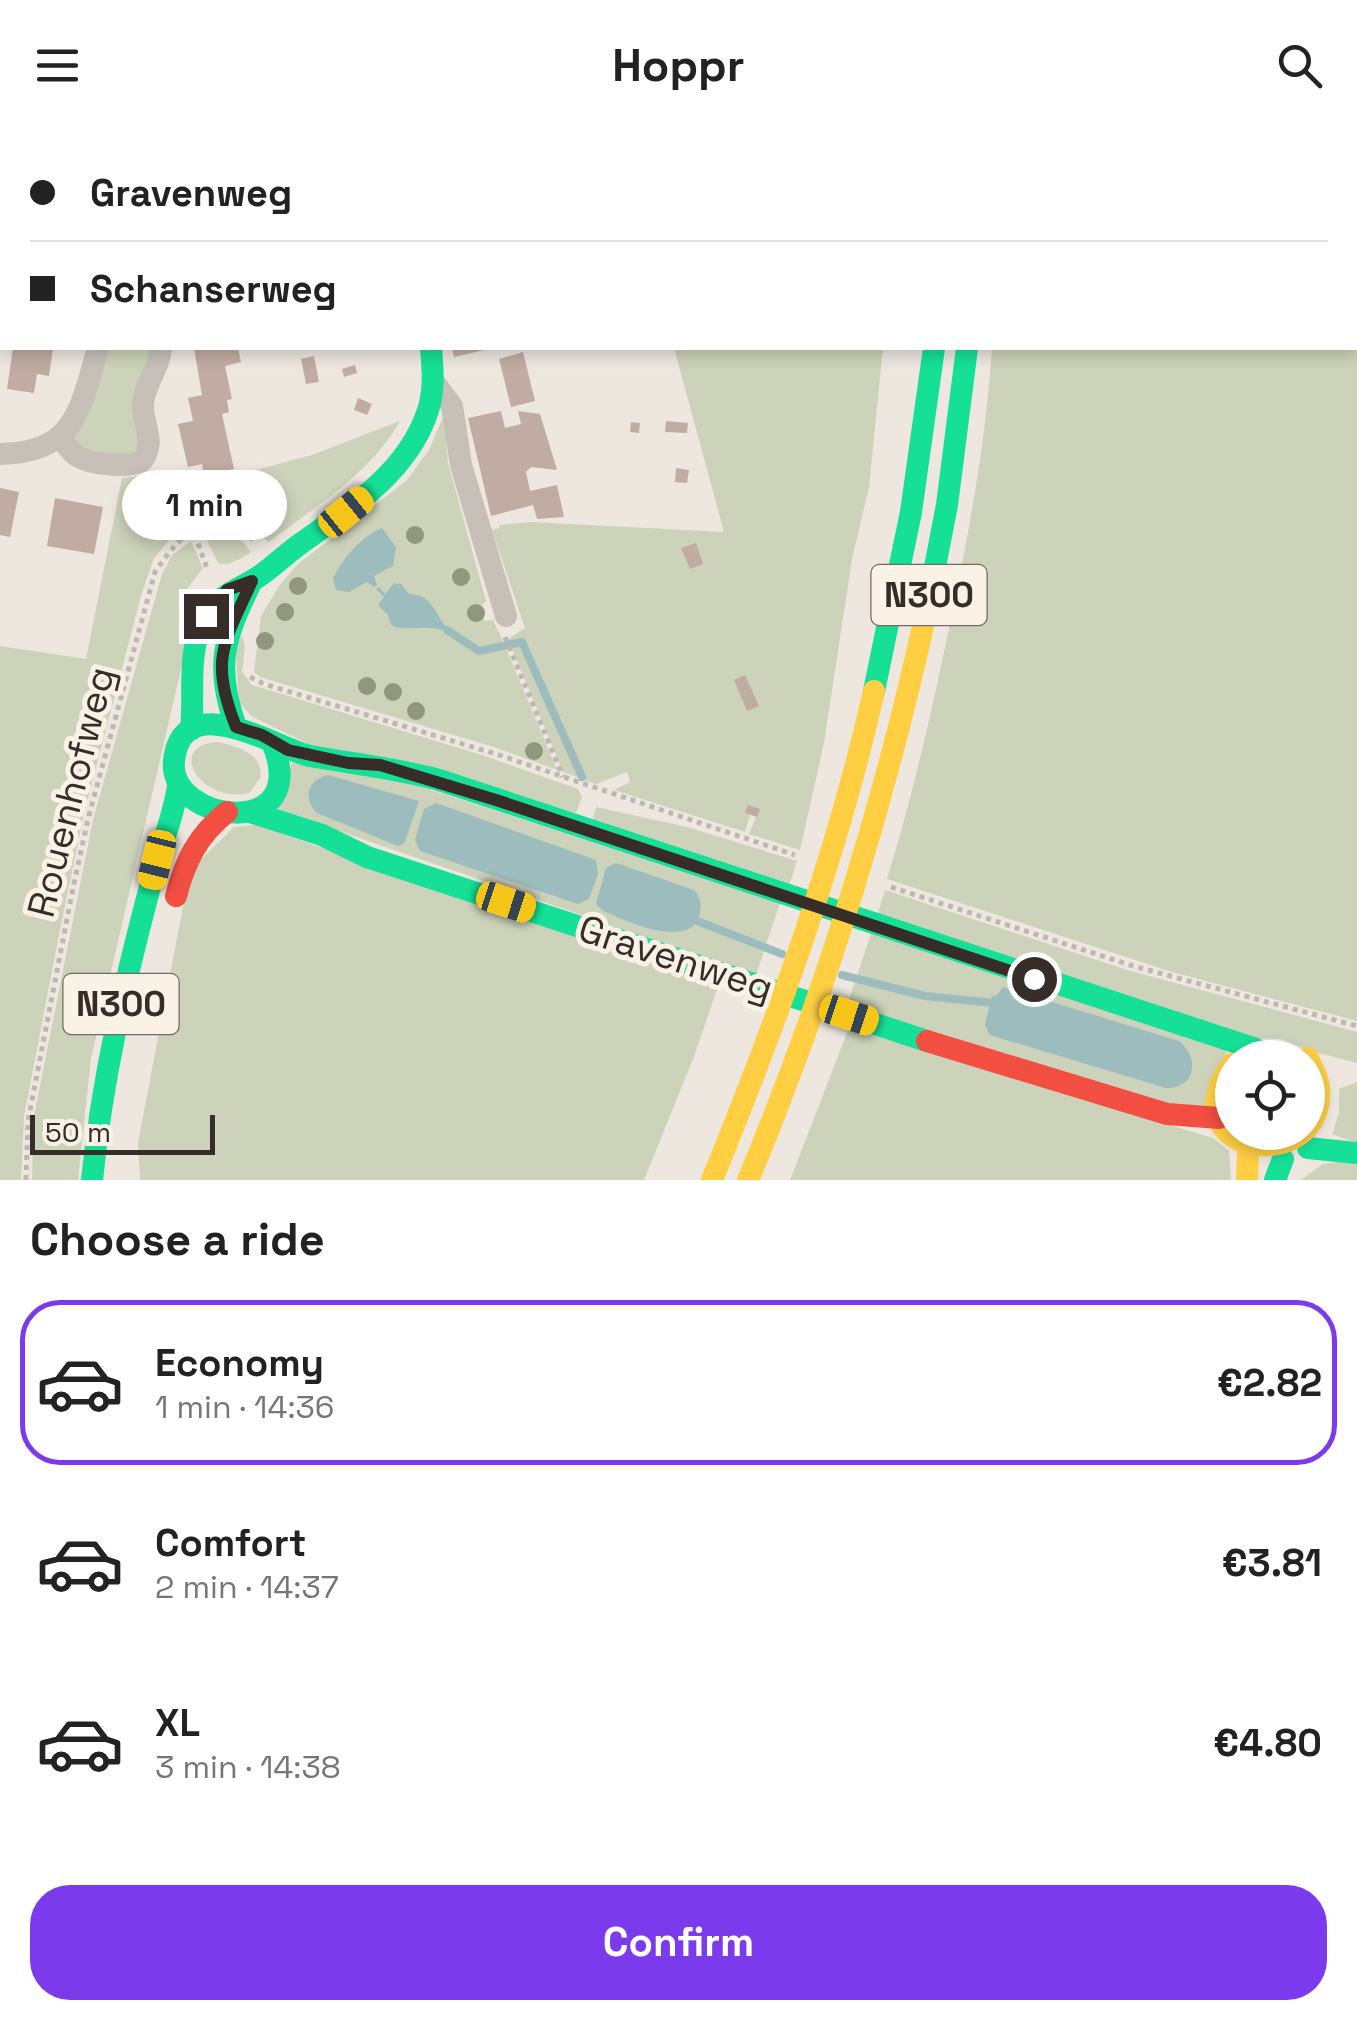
<!DOCTYPE html>
<html lang="en">
<head>
<meta charset="utf-8">
<style>
	:root { --surface:#fff; --page:#f2f2f2; --text:#222; --muted:#767676; --line:#e0e0e0; --accent:#7c3aed }
	body { margin:0; font-family:"Space Grotesk",sans-serif; background:var(--page); color:var(--text); height:100vh; display:flex; flex-direction:column; font-size:38px; white-space:nowrap }
	* { box-sizing:border-box; margin:0 }
	p { font-size:32px; color:var(--muted) }
	.icon { flex:none; width:55px; height:55px; fill:none; stroke:currentColor; stroke-width:2; stroke-linecap:round; stroke-linejoin:round }
	.map { position:relative; height:1050px; overflow:hidden }
	.details { display:flex; flex-direction:column; background:var(--surface); flex:1 }
	.details>* { flex:none }
	.hud { position:absolute; left:0px; top:0px; width:1358px; height:220px; box-shadow:0 5px 15px #0003; display:grid; align-content:center; height:220px; padding:0 30px; background:var(--surface) }
	.tools { position:absolute; left:1215px; top:910px; display:grid; gap:20px }
	.tools a { display:grid; place-items:center; width:110px; height:110px; border-radius:50%; background:var(--surface); box-shadow:0 5px 15px #0003; font-size:50px }
	.scale { position:absolute; left:30px; bottom:25px; width:185px; box-sizing:border-box; padding-left:10px; border:5px solid #362d28; border-top:0; font-size:28px; line-height:35px; white-space:nowrap; color:#362d28; -webkit-text-stroke:8px #faf2e7; paint-order:stroke }
	.end { position:absolute; width:45px; height:45px; margin:-22px; border:12px solid #362d28; background:#fff; box-shadow:0 0 0 5px #fff }
	.from { border-radius:50% }
	.bubble { position:absolute; height:70px; border-radius:35px; background:var(--surface); box-shadow:0 5px 15px #0003; font-size:32px; font-weight:700; line-height:70px; text-align:center }
	.car { position:absolute; width:30px; height:60px; margin:-30px -15px; border-radius:12px; box-shadow:0 0 8px 2px #0007; background:linear-gradient(#f5c518 24%,#345 0 40%,#f5c518 0 76%,#345 0 86%,#f5c518 0) }
	.hud b { display:flex; align-items:center; gap:35px; height:95px; font-size:38px }
	.hud b+b { border-top:2px solid var(--line) }
	.hud i { width:25px; height:25px; background:var(--text) }
	ul { padding:0; list-style:none }
	li { display:flex; align-items:center; gap:30px; height:165px; margin:0 20px 15px; padding:0 10px; border:5px solid transparent; border-radius:40px }
	li div { flex:1 }
	li b { display:block; font-size:38px }
	li em { font-style:normal; font-weight:700 }
	li.active { border-color:var(--accent) }
	li>.icon { width:90px; height:90px; stroke-width:1.5 }
	h2 { padding:0 30px; font-size:45px; line-height:120px }
	.cta { display:flex; gap:20px; margin-top:auto; padding:20px 30px }
	.cta a { flex:1; height:115px; border-radius:40px; background:var(--accent); color:#fff; font-size:40px; font-weight:700; line-height:115px; text-align:center }
	header { display:flex; justify-content:space-between; align-items:center; height:130px; padding:0 30px; background:var(--surface); font-size:45px; font-weight:700 }
	.map>svg:first-child { display:block }
	.green { fill:#cdd2ba }
	.water { fill:#9cbcbe }
	.lines { fill:none; stroke-linecap:round; stroke-linejoin:round }
	.stream { stroke:#9cbcbe; stroke-width:8 }
	.building { fill:#c0aca2 }
	.path { stroke:#beb8b2; stroke-width:5; stroke-dasharray:5 5; stroke-linecap:butt }
	.street { stroke:#c6c0b9; stroke-width:22 }
	.fast { stroke:#16e098; stroke-width:22 }
	.slow { stroke:#ffcf43; stroke-width:22 }
	.jam { stroke:#f24e42; stroke-width:22 }
	.tree { fill:#90977c }
	.route { stroke:#362d28; stroke-width:12 }
	.labels { text-anchor:middle; dominant-baseline:central; stroke-width:10; stroke-linejoin:round; paint-order:stroke }
	.shield { fill:#faf2e7; stroke:#716861; stroke-width:2.5 }
	.shield-label { font-size:35px; font-weight:bold; fill:#362d28 }
	.street-label { font-size:38px; fill:#362d28; stroke:#faf2e7 }
</style>
</head>
<body>
<header><svg class="icon" aria-label="menu" viewBox="0 0 24 24"><path d="M4 6h16M4 12h16M4 18h16"/></svg>Hoppr<svg class="icon" aria-label="search" viewBox="0 0 24 24"><circle cx="10" cy="10" r="6"/><path d="M15 15l6 6"/></svg></header>
<div class="map">
<svg width="1357" height="1050" viewBox="0 0 1357 1050">
	<rect width="100%" height="100%" fill="#ede7e0"/>
	<path class="green" d="M1009,0H1357V891L1172,842L887,749C915,658 935,567 954,474C972,387 986,306 992,218H1355V2Z
		M107,218H153L142,307L133,326L86,323L72,309L87,288Z
		M674,218H883L869,357L852,429L824,613L800,720L749,704L759,679L748,676L745,683L750,685L745,702L614,660L630,652L627,642L596,654L563,642L508,509L525,498L492,400L499,398L500,395L531,392L724,402Z
		M444,285L448,333L486,471L480,477L485,491L493,490L503,511L557,640L497,618L260,547L254,542L261,486L279,456L298,434L406,351L429,320Z
		M400,291C370,344 316,376 269,412L236,390L196,388L170,362L169,355H163L149,340L218,350L312,325Z
		M141,346L186,390L154,428L142,462L84,683L60,800L24,986L21,1050H0V516L86,529L122,348Z
		M215,401L238,406L251,422C242,428 229,437 218,433L207,410L208,403Z
		M191,411L203,438L183,464L184,476L193,487L91,928L78,1050H32L33,991L93,690L162,444L172,425Z
		M242,506L245,516L242,542L252,555L485,626L578,659L582,667L576,683L325,622L251,586L239,572L235,512Z
		M218,612C239,618 261,621 261,647L249,663C200,674 165,615 218,612Z
		M293,629L376,642L780,773L756,845L278,680Z
		M596,677L687,697L797,731L788,760L593,689Z
		M256,695L719,854L693,929L644,1050H140L138,1013L190,740L234,697Z
		M885,760L1127,840L1357,902V933L1311,921L1281,909L1255,908L876,789Z
		M871,804L1227,919L1207,977L1185,979L847,875Z
		M849,898L1213,1008L1229,1021L1231,1050H790Z
		M1357,952V1013L1332,1004L1339,983V959Z
		M1357,1030V1050H1301L1323,1034Z"/>
	<path class="water" d="M382,398L396,417L393,436L374,446L377,455L374,457L367,452L349,462L336,460L333,449C341,430 363,405 382,398Z
		M394,453L401,454L409,464C433,464 434,484 448,499L446,501C426,493 407,503 391,495L388,485L378,475L384,467L376,459L379,457L385,464Z
		M328,645L419,671L404,714L398,716L317,683C302,667 308,650 328,645Z
		M436,673L596,730L598,744L589,769L578,774L420,721L415,710L424,679Z
		M616,733L694,760C700,767 702,773 700,782C694,822 624,791 602,780L596,774L606,738Z
		M1003,857L1179,911C1200,928 1196,958 1166,958L990,905L985,895L992,866L997,865Z"/>
	<g class="lines">
		<path class="stream" d="M447,500L479,521L522,512L582,647
			M697,791L782,824
			M842,845L925,866L993,873"/>
	</g>
	<path class="building" d="M13,218L53,219L49,246L37,244L34,263L7,259Z
		M194,218H238L241,232L225,236L232,269L227,270L229,282L222,284L234,339L204,345L202,334L188,337L178,294L193,291L188,268L202,265Z
		M452,218H489V219L454,227Z
		M523,222L535,271L511,277L499,229Z
		M314,226L319,252L306,254L301,229Z
		M355,235L357,243L344,247L342,239Z
		M358,268L372,274L367,285L354,280Z
		M501,281L505,298L521,294L518,281L540,284L557,340L531,337L526,342L530,361L557,355L564,387L537,389L533,375L491,386L468,288Z
		M666,291L688,293L687,303L665,302Z
		M631,292L640,293L639,303L630,302Z
		M676,338L689,340L687,353L675,352Z
		M0,358L19,362L10,407L0,405Z
		M55,368L103,377L94,424L47,416Z
		M696,413L703,434L690,439L681,418Z
		M745,545L759,576L747,581L734,550Z
		M748,675L760,679L757,687L745,683Z"/>
	<g class="lines">
		<path class="path" d="M152,350L189,388L208,441
			M505,507L563,647
			M250,547L264,554L496,624L795,725
			M891,757L1133,836L1357,896
			M26,1050L28,991L73,758L88,689L155,442C183,401 211,373 257,413"/>
		<path class="street" d="M133,0L134,2
			M539,2L549,0
			M0,38L2,39
			M434,252L452,276L461,335L506,486
			M61,307C65,314 70,321 77,326C92,335 127,338 142,331C157,311 142,295 143,274C144,254 160,238 161,218
			M0,324C76,323 80,279 98,218"/>
		<path class="fast" d="M376,0L377,2
			M952,0V2
			M985,0V2
			M926,483L947,375L967,218
			M874,561L911,382L934,218
			M236,597C214,535 224,508 252,451
			M191,600C195,563 186,522 205,488C217,465 238,460 258,447C273,437 286,424 300,414C349,379 405,344 426,286C435,264 433,241 431,218
			M272,612C314,713 167,693 174,631C182,556 276,618 310,626C354,634 396,638 439,650L1256,919
			M253,683L322,705L367,727L927,911
			M1308,1018L1357,1023
			M92,1050C102,949 125,851 151,753C159,720 173,690 178,656
			M1275,1050L1283,1029"/>
		<path class="slow" d="M1232,934C1166,1028 1327,1047 1319,957C1318,948 1312,937 1308,928
			M712,1050C777,891 836,729 874,561
			M748,1050C825,866 883,678 926,483
			M1247,1050L1248,1024"/>
		<path class="jam" d="M176,766C185,731 198,705 227,682
			M927,911L1167,984L1219,988"/>
	</g>
	<g class="tree">
		<circle cx="415" cy="405" r="9"/>
		<circle cx="461" cy="447" r="9"/>
		<circle cx="298" cy="456" r="9"/>
		<circle cx="285" cy="482" r="9"/>
		<circle cx="476" cy="483" r="9"/>
		<circle cx="265" cy="511" r="9"/>
		<circle cx="367" cy="556" r="9"/>
		<circle cx="393" cy="562" r="9"/>
		<circle cx="416" cy="581" r="9"/>
		<circle cx="534" cy="621" r="9"/>
	</g>
	<g class="lines">
		<path class="route" d="M206,486L227,460L252,451C224,513 209,529 236,597L262,605L288,620L348,633L380,635L496,670L1034,849"/>
	</g>
	<g class="labels">
		<g class="shield">
			<rect x="871.5" y="435" width="115" height="60" rx="8"/>
			<rect x="63.5" y="844" width="115" height="60" rx="8"/>
		</g>
		<g class="shield-label">
			<text x="929" y="465">N300</text>
			<text x="121" y="874">N300</text>
		</g>
		<g class="street-label">
			<text transform="translate(71 662) rotate(-76)">Rouenhofweg</text>
			<text transform="translate(676 828) rotate(18)">Gravenweg</text>
		</g>
	</g>
</svg>
<div class="tools">
<a><svg class="icon" aria-label="locate" viewBox="0 0 24 24"><circle cx="12" cy="12" r="6"/><path d="M12 2v4M12 18v4M2 12h4M18 12h4"/></svg></a>
</div>
<div class="scale">50 m</div>
<i class="end from" style="left:1034px;top:849px"></i>
<i class="end" style="left:206px;top:486px"></i>
<div class="bubble" style="left:122px;top:340px;width:165px">1 min</div>
<i class="car" style="left:346px;top:382px;rotate:51deg"></i>
<i class="car" style="left:157px;top:730px;rotate:194deg"></i>
<i class="car" style="left:506px;top:772px;rotate:108deg"></i>
<i class="car" style="left:849px;top:885px;rotate:108deg"></i>
<div class="hud">
<b><i class="from"></i>Gravenweg</b>
<b><i></i>Schanserweg</b>
</div>
</div>
<section class="details">
<h2>Choose a ride</h2>
<ul>
<li class="active"><svg class="icon" aria-label="car" viewBox="0 0 24 24"><path d="M5 17H2v-5l4-1 3-4h7l3 4 3 1v5h-3M9 17h6M6 11h13"/><circle cx="7" cy="17" r="2"/><circle cx="17" cy="17" r="2"/></svg><div><b>Economy</b><p>1 min · 14:36</p></div><em>€2.82</em></li>
<li><svg class="icon" aria-label="car" viewBox="0 0 24 24"><path d="M5 17H2v-5l4-1 3-4h7l3 4 3 1v5h-3M9 17h6M6 11h13"/><circle cx="7" cy="17" r="2"/><circle cx="17" cy="17" r="2"/></svg><div><b>Comfort</b><p>2 min · 14:37</p></div><em>€3.81</em></li>
<li><svg class="icon" aria-label="car" viewBox="0 0 24 24"><path d="M5 17H2v-5l4-1 3-4h7l3 4 3 1v5h-3M9 17h6M6 11h13"/><circle cx="7" cy="17" r="2"/><circle cx="17" cy="17" r="2"/></svg><div><b>XL</b><p>3 min · 14:38</p></div><em>€4.80</em></li>
</ul>
<div class="cta"><a>Confirm</a></div>
</section>
</body>
</html>
